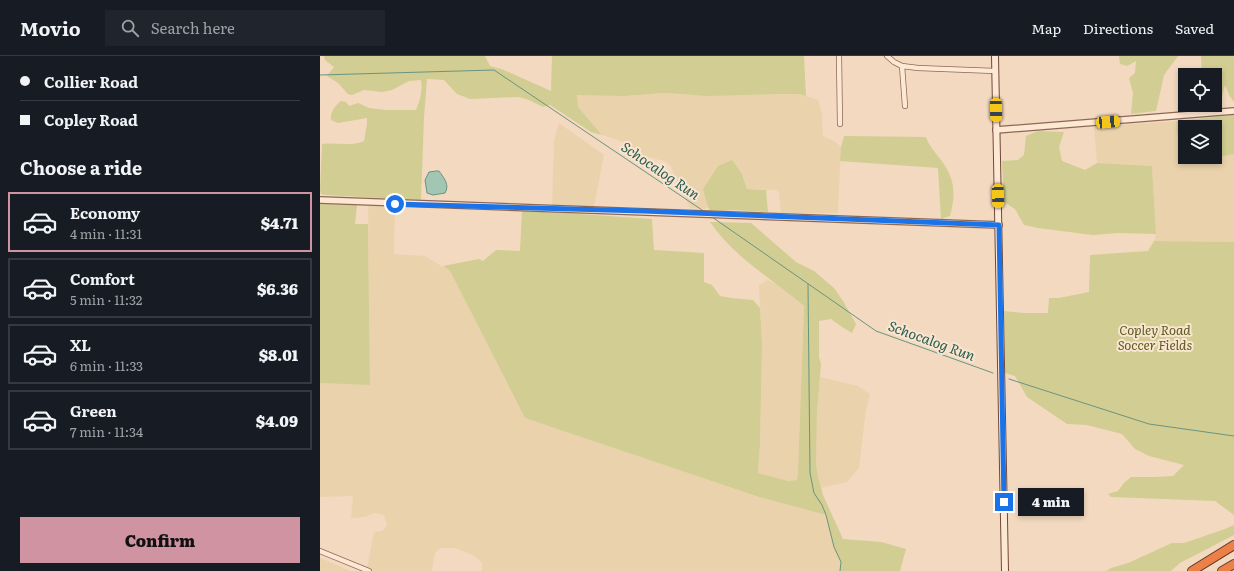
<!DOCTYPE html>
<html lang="en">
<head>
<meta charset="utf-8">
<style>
	:root { --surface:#171b24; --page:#20242c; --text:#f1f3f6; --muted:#9ea1a6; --line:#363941; --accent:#cf93a2 }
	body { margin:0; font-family:Literata,serif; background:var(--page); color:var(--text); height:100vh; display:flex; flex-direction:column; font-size:15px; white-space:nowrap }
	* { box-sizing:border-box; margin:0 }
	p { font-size:13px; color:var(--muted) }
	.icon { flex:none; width:22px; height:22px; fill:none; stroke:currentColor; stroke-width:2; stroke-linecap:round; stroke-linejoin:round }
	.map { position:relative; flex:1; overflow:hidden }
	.details { display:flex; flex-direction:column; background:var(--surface); width:320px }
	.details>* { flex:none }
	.guide { display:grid; align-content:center; height:88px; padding:0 20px; background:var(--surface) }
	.fabs { position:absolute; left:858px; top:12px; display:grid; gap:8px }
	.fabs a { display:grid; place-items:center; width:44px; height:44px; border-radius:0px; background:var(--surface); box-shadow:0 2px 6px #0003; font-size:20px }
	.end { position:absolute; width:18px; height:18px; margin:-9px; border:5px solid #1a73e8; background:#fff; box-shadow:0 0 0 2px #fff }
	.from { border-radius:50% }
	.bubble { position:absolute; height:28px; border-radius:0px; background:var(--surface); box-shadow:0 2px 6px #0003; font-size:13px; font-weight:800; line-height:28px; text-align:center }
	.car { position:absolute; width:12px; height:24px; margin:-12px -6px; border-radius:5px; box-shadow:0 0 3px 1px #0007; background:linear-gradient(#f5c518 24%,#345 0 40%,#f5c518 0 76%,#345 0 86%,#f5c518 0) }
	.guide b { display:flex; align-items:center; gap:14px; height:38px; font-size:15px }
	.guide b+b { border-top:1px solid var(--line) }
	.guide i { width:10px; height:10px; background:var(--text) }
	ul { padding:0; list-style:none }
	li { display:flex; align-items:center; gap:12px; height:60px; margin:0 8px 6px; padding:0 12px; border:2px solid var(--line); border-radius:0px }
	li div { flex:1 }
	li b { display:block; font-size:15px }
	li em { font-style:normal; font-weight:800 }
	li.active { border-color:var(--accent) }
	li>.icon { width:36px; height:36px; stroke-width:1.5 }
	h2 { padding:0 20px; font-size:18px; line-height:48px }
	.primary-button { display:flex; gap:8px; margin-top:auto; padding:8px 20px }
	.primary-button a { flex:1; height:46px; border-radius:0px; background:var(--accent); color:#111; font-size:16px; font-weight:800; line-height:46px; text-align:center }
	header { display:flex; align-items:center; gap:24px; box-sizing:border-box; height:56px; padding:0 20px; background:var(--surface); border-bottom:1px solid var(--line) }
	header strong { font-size:19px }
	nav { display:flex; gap:22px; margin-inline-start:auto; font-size:14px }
	.search { width:280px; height:36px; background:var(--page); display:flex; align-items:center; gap:10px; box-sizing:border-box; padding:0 14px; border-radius:0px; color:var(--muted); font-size:15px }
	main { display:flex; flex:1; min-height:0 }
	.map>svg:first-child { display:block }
	.farmland { fill:#ead3ac }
	.green { fill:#d2cd92; fill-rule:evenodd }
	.water { fill:#a3c5b4; stroke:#699480 }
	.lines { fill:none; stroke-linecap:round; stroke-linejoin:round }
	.stream { stroke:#699480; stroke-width:1 }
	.minor-casing { stroke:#8e6855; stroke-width:6 }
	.tertiary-casing { stroke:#8e6855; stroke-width:8 }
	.secondary-casing { stroke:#704939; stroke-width:8 }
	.motorway-casing { stroke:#5c372a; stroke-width:10 }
	.minor { stroke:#fde8d4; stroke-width:4.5 }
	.tertiary { stroke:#fde8d4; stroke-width:5.5 }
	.secondary { stroke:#fde8d4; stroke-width:6 }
	.motorway { stroke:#ed8046; stroke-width:8 }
	.route { stroke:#1a73e8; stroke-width:5 }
	.labels { text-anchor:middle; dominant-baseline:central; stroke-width:4; stroke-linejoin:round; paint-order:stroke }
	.park-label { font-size:13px; font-style:italic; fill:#595b20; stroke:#f9e5d0 }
	.water-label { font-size:14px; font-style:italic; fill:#295e4f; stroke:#f9e5d0 }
</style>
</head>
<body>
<header>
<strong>Movio</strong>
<div class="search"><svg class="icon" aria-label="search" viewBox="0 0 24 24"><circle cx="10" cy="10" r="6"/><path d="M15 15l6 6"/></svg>Search here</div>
<nav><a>Map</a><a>Directions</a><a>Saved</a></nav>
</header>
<main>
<section class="details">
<div class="guide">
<b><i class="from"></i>Collier Road</b>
<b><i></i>Copley Road</b>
</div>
<h2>Choose a ride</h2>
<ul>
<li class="active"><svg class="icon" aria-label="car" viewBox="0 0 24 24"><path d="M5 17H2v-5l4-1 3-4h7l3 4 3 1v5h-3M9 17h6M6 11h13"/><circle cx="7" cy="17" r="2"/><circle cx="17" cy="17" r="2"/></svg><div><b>Economy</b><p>4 min · 11:31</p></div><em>$4.71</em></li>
<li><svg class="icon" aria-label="car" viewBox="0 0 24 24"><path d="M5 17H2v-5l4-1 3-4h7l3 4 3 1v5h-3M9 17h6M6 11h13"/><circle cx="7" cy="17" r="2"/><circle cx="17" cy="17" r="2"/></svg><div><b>Comfort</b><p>5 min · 11:32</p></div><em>$6.36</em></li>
<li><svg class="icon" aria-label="car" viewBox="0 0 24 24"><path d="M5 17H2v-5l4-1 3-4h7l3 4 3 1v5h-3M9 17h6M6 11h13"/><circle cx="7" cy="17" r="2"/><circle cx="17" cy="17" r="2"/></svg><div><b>XL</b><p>6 min · 11:33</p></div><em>$8.01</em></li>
<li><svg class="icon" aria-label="car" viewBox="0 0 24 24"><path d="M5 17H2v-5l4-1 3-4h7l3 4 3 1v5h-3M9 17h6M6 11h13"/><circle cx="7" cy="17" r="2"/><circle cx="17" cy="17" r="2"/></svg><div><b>Green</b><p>7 min · 11:34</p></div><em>$4.09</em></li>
</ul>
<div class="primary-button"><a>Confirm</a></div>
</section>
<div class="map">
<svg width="914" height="515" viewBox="0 0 914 515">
	<rect width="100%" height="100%" fill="#f3d9c0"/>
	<path class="farmland" d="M344,37L366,39L480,38L498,44L502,57L503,80L516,86L521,91L518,157H461L459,136L455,134L427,133L422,117L386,144L388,151L385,153L370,152L351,111L347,106L314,97L307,87L282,79L258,51L257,38L305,40Z
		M856,65L858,85L861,97L870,107L914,98V186L834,185L836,178L832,110L777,107L774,71Z
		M239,67L284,99L274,151L232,150L234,85Z
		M48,149L75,150L74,198L105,200L130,215L205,362L439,441L506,459L514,491L521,506L520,515H162V507L153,499L135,492H121L115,497L112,515H54L47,512L54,476L62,475L67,470L64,459L54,457L46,461L31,462L33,440L0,441V327L50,328Z
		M448,224L458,229L484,250L478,416L477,424L468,425L438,417L440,388L442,287L439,229Z
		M500,321L538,330L550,338L546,354L539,412L527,426L501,432L498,421L496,408L497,356Z
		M0,502L31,515H0Z"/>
	<path class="green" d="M4,0H165L170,10L184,14L231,35L232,0H484L486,40L480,38H458L388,40L344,37L305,40L257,39L258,51L282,79L271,76L230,49L223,51L209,44L199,41L150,43L137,38L124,24L107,23L104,61L101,143L100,144L5,139L1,138L0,135L2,88C16,86 31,91 44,85L47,68V62L18,67L11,64C10,56 15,50 21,45L26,46L29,50L38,47L49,52L66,54H96C100,45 103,33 101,24L89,25L72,34L62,36L44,34L32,39L28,38L18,27L7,20L14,11L5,4Z
		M799,0H858L844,19L836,55L811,58L813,37L809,22L815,17L816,5L807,10L800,8Z
		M881,0H914V46L909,39L905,29L899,52L887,55L885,49H895V19H882Z
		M914,59V98L870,107L861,97L858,85L856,65ZM865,71H895V101H865Z
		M718,75L744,76L739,91L742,105L765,114L777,107L832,110L836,178L798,177L773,179L718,172L704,169L695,153L684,146L682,105L698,104L704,99L706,80Z
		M524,80L606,81C609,90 615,96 621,104C635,123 636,137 630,160L621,163L618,112L520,105L521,91Z
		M412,104L422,118L427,133L446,134L448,156L413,154L390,155L388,151L383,133L398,110Z
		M0,148L37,149L35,168H48L50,329L0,327Z
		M202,154L332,163L334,194L384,197V226L392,229L400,240L411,242L433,244L440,252L442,287L440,388L438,417L468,425L477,424L478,416L484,250C452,223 414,201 390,166L431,167L476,206L494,215L514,232L523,245L536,268L532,277L522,271L511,263L499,265V301L501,308L497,356L496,408L498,421L503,439L523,483L561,486L586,493L580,515H520L521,506L514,491L506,459L439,441L205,362L130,215L123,210L159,203L163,205L176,194L200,195Z
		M834,185L914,186V459L895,445L791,441L788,438L798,435L804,427L811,421H835L853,420L864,409L829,400L815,393L802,378L767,369L747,368L707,341L695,320L685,317L684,255L704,257H728L729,242H739L769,236L770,199L828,195Z
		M914,469V479L860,507L851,515H786L791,512L808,507L852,487H864L905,473Z"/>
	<path class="water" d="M116,115H119C124,122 130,129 125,137L113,139L107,137L105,124L109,116Z"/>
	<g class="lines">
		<path class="stream" d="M0,19L174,14L385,156
			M392,161L556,275L673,317
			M488,228L490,417L494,437L502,449L506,459L514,491L521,506L520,515
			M689,323L829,368L914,380"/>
		<g class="minor-casing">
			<path id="minor" d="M519,0L520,68
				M567,0L574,6L582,10L598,12L675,15
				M582,10L585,50
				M0,495L49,515"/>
		</g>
		<g class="tertiary-casing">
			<path id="tertiary" d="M676,74L914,55
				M0,144L679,169"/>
		</g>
		<g class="secondary-casing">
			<path id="secondary" d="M675,0L685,515"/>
		</g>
		<g class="motorway-casing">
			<path id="motorway" d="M872,515L914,489
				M902,515L914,508"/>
		</g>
		<use href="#minor" class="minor"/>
		<use href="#tertiary" class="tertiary"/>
		<use href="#secondary" class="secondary"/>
		<use href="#motorway" class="motorway"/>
	</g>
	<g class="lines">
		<path class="route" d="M75,148L324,155L679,169L684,446"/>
	</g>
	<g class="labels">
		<g class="park-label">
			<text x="835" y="273">Copley Road<tspan x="835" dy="15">Soccer Fields</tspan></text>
		</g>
		<g class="water-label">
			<text transform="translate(341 114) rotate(34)">Schocalog Run</text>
			<text transform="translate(612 284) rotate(20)">Schocalog Run</text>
		</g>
	</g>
</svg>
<div class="fabs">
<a><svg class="icon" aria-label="locate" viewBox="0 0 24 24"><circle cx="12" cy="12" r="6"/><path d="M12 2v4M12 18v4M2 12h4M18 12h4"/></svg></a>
<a><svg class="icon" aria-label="layers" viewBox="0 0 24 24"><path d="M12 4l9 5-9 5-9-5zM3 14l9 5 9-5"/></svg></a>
</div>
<i class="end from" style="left:75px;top:148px"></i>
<i class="end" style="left:684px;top:446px"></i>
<div class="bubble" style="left:698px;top:432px;width:66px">4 min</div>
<i class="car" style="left:676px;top:54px;rotate:179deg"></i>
<i class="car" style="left:788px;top:66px;rotate:85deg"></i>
<i class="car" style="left:678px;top:140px;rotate:178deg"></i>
</div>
</main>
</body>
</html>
